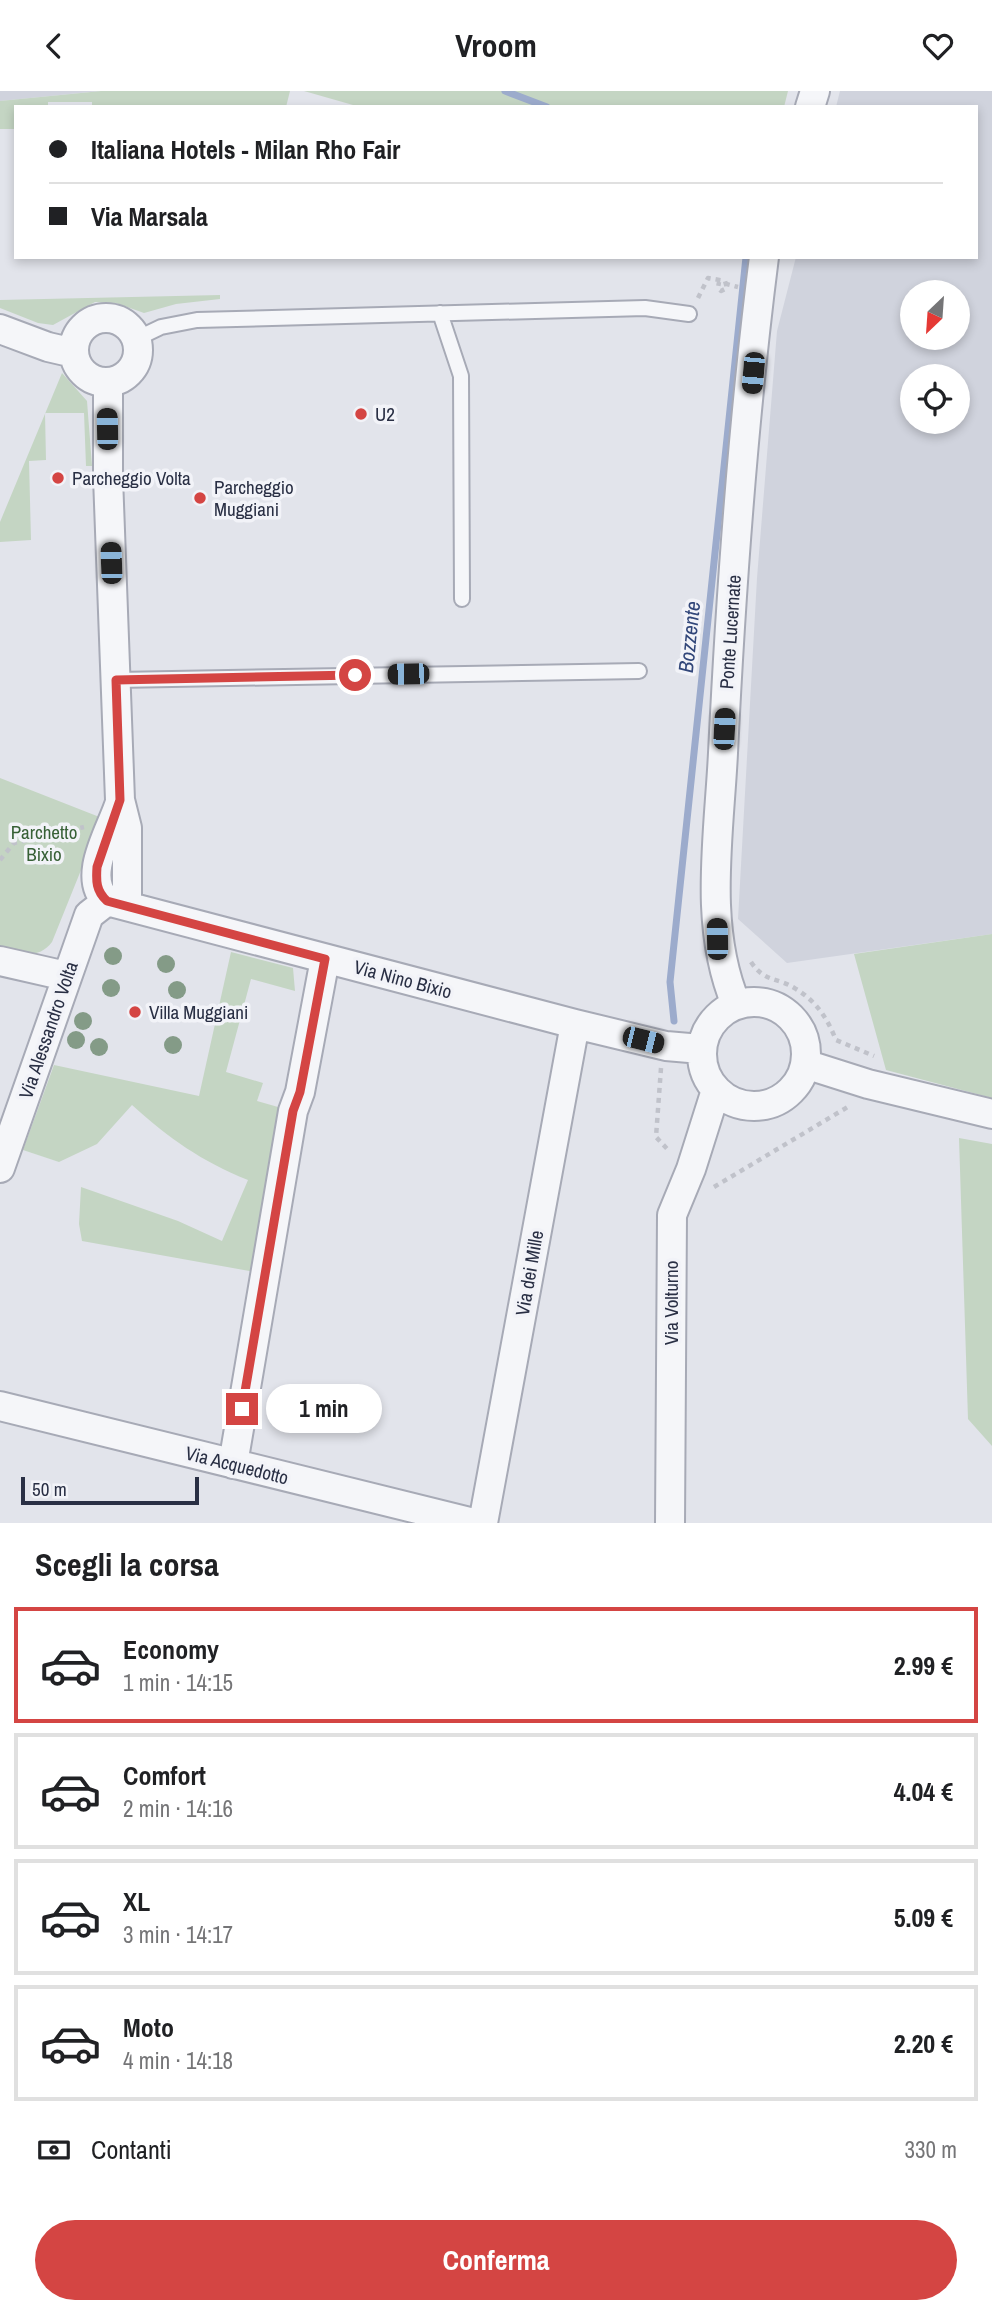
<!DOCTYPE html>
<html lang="it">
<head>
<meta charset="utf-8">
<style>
	:root { --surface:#fff; --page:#f6f6f6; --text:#202124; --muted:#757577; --line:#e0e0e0; --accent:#d44543 }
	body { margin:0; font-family:"Archivo Narrow",sans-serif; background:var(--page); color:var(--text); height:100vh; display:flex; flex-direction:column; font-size:26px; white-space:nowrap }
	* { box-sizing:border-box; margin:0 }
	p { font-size:23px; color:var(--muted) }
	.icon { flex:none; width:38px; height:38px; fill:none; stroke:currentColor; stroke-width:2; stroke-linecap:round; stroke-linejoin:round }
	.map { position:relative; height:1432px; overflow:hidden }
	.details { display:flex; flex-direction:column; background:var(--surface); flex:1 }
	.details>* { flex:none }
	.hud { position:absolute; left:14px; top:14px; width:964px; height:154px; border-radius:0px; box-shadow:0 4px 10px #0003; display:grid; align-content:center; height:154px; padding:0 35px; background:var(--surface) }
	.needle { width:46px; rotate:205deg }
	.controls { position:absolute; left:900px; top:189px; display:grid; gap:14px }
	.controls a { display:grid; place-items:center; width:70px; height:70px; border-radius:50%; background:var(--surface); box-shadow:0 4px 10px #0003; font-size:35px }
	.scale { position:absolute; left:21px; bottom:18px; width:178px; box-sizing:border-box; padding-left:7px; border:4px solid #292f44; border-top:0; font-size:19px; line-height:24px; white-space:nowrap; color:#292f44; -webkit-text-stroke:5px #f2f3f8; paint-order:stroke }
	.end { position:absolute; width:32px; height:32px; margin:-16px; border:9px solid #d44543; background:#fff; box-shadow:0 0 0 4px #fff }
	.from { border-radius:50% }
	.bubble { position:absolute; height:49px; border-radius:24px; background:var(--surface); box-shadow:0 4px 10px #0003; font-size:23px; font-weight:700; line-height:49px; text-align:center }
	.car { position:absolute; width:21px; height:42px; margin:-21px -10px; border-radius:9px; box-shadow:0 0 5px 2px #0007; background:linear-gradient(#222 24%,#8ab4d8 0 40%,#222 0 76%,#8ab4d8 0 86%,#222 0) }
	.hud b { display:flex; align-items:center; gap:24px; height:66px; font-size:26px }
	.hud b+b { border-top:2px solid var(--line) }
	.hud i { width:18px; height:18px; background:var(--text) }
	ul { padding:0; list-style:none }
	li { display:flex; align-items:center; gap:21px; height:116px; margin:0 14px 10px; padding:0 21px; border:4px solid var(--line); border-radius:0px }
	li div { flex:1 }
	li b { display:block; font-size:26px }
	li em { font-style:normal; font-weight:700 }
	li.active { border-color:var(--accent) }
	li>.icon { width:63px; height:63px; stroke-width:1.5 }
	h2 { padding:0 35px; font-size:32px; line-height:84px }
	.pay { display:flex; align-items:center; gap:18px; height:77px; padding:0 35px; font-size:26px }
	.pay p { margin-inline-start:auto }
	.action { display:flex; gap:14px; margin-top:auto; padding:14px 35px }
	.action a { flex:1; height:80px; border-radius:42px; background:var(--accent); color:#fff; font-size:28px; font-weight:700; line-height:80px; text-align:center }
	header { display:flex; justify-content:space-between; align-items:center; height:91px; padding:0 35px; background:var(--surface); font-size:32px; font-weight:700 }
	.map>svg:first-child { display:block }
	.built { fill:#d0d3dd; fill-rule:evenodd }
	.green { fill:#c4d5c3 }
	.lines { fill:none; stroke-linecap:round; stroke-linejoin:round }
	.stream { stroke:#9cabcc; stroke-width:7 }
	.lane-casing { stroke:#a7aab6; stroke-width:18 }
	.street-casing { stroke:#a7aab6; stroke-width:32 }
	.path { stroke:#c0c2ca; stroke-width:4.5; stroke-dasharray:5 5; stroke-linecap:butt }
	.lane { stroke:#f5f6f9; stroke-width:14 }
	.street { stroke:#f5f6f9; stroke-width:28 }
	.tree { fill:#849b87 }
	.route { stroke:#d44543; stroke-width:9 }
	.poi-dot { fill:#d44543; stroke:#f2f3f8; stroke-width:2.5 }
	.labels { text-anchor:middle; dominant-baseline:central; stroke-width:7; stroke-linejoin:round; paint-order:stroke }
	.poi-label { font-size:19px; fill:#292f44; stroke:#f2f3f8; text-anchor:start }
	.street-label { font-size:19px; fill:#292f44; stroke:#f2f3f8 }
	.park-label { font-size:19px; fill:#376036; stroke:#f2f3f8 }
	.water-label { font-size:21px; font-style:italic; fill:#314679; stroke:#f2f3f8 }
</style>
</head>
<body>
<header><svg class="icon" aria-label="back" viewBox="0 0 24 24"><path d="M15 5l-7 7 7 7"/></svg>Vroom<svg class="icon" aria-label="heart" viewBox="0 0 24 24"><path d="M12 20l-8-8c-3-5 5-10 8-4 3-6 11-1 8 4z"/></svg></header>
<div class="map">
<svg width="992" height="1432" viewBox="0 0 992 1432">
	<rect width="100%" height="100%" fill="#e2e4eb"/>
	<path class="built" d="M0,0H100L0,10Z
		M840,0H992V843L787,872L738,828L757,487L777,240L796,166H976V16H836ZM912,201H957V247H912ZM912,285H957V331H912Z"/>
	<path class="green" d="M101,0H290L286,16H92V11H48V16H16V38H0V10Z
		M304,0H788L784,16H360Z
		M220,204V208L176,213L144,222L116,212L95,211L53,234L38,232L0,217V209Z
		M62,282L87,310L92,375H86L84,322H45L46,369L29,370L31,449L0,451V431Z
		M0,687L102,727L52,851C37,870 20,862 0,857Z
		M992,843V1007L886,979L854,863Z
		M231,861L293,877L295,900L251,888L226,981L263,992L257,1010L285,1018L255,1181L82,1150L79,1133L81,1096L178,1130L222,1150L248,1089C201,1070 170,1048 132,1014L97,1053L59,1071L23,1059L54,974L199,1005Z
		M959,1047L992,1053V1355L968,1328Z"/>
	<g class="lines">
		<path class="stream" d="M505,0L547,16
			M674,930L670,891L746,166"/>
		<g class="lane-casing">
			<path id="lane" d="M440,222L461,285L462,508
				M136,248L161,236L197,229L645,217L689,223
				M116,589L639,580"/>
		</g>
		<g class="street-casing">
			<path id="street" d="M810,16L815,0
				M74 259a32 32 0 1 1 64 0a32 32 0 1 1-64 0Z
				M0,238L48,256L74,262
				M108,291V386L120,709L127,737V815
				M107,810L575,933L666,955L701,958
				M107,810C80,786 112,738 120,711
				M0,870L66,885
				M702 963a52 52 0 1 1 104 0a52 52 0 1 1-104 0Z
				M736,913C703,835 719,745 723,662C731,497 743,330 764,166
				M805,973L868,993L992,1023
				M0,1077L89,824L107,810
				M0,1315L474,1432
				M233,1373L293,1020L300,1001L325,868
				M483,1432L575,933
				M670,1432L672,1124L691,1078L716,999"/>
		</g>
		<path class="path" d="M698,207L708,187L725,190L727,197L721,200L718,197L719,191L738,196
			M0,769L14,752L84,736
			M751,871C765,892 778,886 796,898C817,911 827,927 836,949L874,965
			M661,977L656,1046L670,1061
			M714,1096L851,1014"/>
		<use href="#lane" class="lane"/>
		<use href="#street" class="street"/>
	</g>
	<g class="tree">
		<circle cx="113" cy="865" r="9"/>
		<circle cx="166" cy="873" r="9"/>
		<circle cx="111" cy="897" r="9"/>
		<circle cx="177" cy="899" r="9"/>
		<circle cx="83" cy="930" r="9"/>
		<circle cx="76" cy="949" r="9"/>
		<circle cx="173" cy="954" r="9"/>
		<circle cx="99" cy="956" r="9"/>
	</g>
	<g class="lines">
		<path class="route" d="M242,1318L293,1020L300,1001L325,868L107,810C96,800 96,790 97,776L120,709L116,589L355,584"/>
	</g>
	<g class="poi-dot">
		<circle cx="361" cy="323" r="7"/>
		<circle cx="58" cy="387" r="7"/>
		<circle cx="200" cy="407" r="7"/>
		<circle cx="135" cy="921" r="7"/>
	</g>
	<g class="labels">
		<g class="poi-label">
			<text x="375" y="323">U2</text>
			<text x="72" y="387">Parcheggio Volta</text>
			<text x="214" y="396">Parcheggio<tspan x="214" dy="22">Muggiani</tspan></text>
			<text x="149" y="921">Villa Muggiani</text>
		</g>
		<g class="street-label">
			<text transform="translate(730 541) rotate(-86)">Ponte Lucernate</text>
			<text transform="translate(403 888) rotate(15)">Via Nino Bixio</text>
			<text transform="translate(48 939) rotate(-71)">Via Alessandro Volta</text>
			<text transform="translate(529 1182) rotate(-80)">Via dei Mille</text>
			<text transform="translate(671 1212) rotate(-90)">Via Volturno</text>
			<text transform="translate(237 1374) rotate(14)">Via Acquedotto</text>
		</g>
		<g class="park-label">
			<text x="44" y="741">Parchetto<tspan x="44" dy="22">Bixio</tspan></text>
		</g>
		<g class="water-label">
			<text transform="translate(689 546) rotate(-84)">Bozzente</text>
		</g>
	</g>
</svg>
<div class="controls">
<a><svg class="needle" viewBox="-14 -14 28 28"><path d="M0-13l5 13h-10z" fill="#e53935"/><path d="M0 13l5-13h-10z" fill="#757577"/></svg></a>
<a><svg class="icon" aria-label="locate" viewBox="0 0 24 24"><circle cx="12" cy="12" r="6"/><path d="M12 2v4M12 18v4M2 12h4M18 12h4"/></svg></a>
</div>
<div class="scale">50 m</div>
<i class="end from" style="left:355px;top:584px"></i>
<i class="end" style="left:242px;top:1318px"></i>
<div class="bubble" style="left:266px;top:1293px;width:116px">1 min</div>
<i class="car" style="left:753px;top:282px;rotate:185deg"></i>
<i class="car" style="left:107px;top:338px;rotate:359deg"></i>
<i class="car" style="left:111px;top:472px;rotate:358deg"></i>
<i class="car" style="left:408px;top:583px;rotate:269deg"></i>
<i class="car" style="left:724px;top:638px;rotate:3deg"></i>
<i class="car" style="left:717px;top:848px;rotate:359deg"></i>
<i class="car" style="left:643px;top:949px;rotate:104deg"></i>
<div class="hud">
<b><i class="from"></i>Italiana Hotels - Milan Rho Fair</b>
<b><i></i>Via Marsala</b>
</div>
</div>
<section class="details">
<h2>Scegli la corsa</h2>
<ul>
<li class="active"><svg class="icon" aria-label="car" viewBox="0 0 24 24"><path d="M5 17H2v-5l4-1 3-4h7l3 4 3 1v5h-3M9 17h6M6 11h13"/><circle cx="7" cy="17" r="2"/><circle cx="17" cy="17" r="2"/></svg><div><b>Economy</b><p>1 min · 14:15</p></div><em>2.99 €</em></li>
<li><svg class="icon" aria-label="car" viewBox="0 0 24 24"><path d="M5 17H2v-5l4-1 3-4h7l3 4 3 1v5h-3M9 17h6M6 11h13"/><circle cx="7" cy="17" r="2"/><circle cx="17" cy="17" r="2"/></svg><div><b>Comfort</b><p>2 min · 14:16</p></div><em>4.04 €</em></li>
<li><svg class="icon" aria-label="car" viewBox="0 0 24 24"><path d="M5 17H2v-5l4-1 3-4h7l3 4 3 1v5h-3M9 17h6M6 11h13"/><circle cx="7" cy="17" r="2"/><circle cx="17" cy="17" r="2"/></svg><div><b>XL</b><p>3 min · 14:17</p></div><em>5.09 €</em></li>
<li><svg class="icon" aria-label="car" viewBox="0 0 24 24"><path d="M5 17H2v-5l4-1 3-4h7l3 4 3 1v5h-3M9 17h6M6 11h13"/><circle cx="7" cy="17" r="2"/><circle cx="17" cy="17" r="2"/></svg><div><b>Moto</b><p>4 min · 14:18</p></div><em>2.20 €</em></li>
</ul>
<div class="pay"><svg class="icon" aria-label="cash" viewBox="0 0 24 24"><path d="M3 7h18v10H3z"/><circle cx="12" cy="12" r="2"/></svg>Contanti<p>330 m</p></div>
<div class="action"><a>Conferma</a></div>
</section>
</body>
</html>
